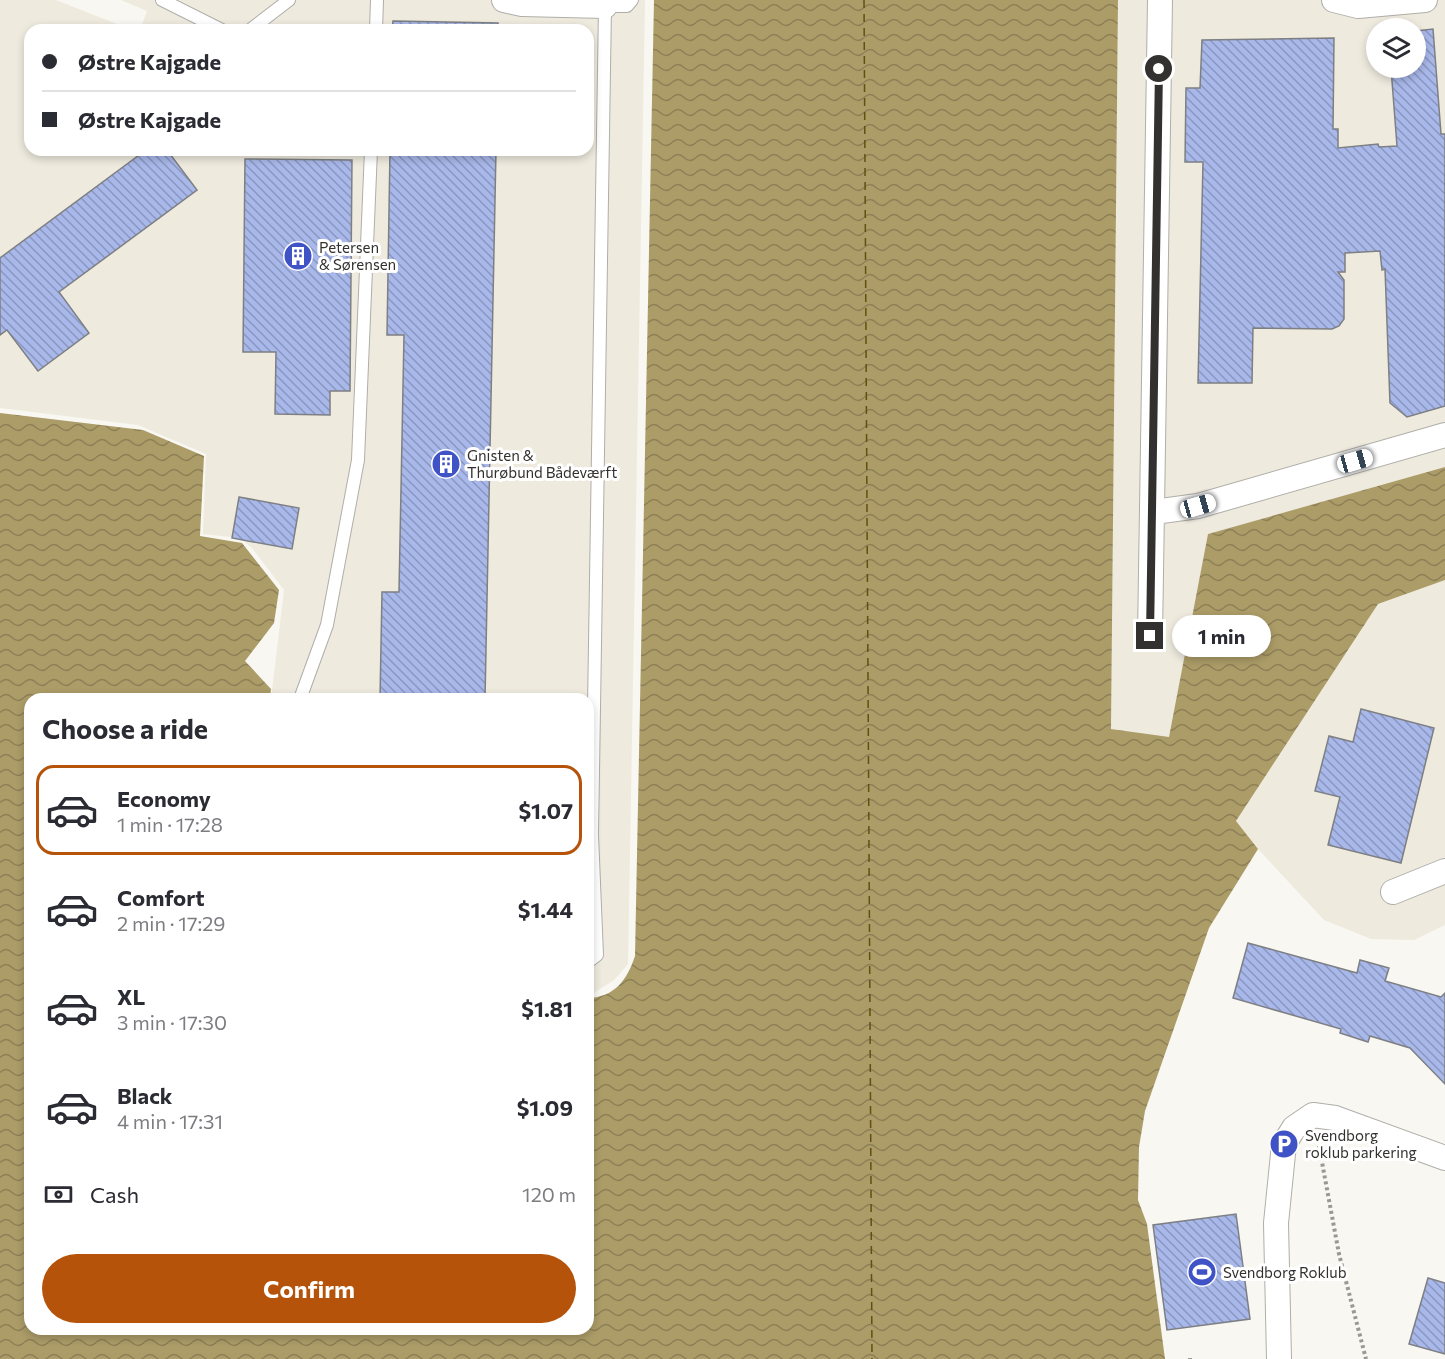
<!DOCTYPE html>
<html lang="en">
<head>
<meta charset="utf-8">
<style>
	:root { --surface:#fff; --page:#f2f2f3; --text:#2b2b33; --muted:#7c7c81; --line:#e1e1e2; --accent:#b45309 }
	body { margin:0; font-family:Commissioner,sans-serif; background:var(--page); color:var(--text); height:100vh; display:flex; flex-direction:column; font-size:22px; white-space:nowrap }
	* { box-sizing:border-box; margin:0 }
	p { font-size:20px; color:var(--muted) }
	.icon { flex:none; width:33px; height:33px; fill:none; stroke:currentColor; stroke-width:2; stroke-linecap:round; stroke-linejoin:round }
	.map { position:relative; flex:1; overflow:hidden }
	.side { position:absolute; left:24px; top:693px; width:570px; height:642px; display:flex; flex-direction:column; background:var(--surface); border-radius:18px; box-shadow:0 3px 9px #0003 }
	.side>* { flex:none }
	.banner { position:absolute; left:24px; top:24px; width:570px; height:132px; border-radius:18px; box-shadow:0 3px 9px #0003; display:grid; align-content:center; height:132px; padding:0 18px; background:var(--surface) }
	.controls { position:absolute; left:1366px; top:18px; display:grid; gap:12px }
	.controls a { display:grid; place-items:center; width:60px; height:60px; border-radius:50%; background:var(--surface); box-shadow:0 3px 9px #0003; font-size:30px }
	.end { position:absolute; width:27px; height:27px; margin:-14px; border:8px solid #32312f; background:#fff; box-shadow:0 0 0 3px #fff }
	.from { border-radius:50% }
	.bubble { position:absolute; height:42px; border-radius:21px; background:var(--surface); box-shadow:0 3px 9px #0003; font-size:20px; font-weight:700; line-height:42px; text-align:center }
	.car { position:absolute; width:18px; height:36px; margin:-18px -9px; border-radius:8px; box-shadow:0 0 4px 2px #0007; background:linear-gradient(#fff 24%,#345 0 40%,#fff 0 76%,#345 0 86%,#fff 0) }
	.banner b { display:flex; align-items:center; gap:21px; height:57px; font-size:22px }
	.banner b+b { border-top:2px solid var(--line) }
	.banner i { width:15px; height:15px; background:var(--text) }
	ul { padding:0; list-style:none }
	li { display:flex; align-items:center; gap:18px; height:90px; margin:0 12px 9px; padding:0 6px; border:3px solid transparent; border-radius:18px }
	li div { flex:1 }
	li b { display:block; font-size:22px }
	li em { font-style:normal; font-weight:700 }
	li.on { border-color:var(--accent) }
	li>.icon { width:54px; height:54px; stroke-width:1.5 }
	h2 { padding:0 18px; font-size:27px; line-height:72px }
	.pay { display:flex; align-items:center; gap:15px; height:66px; padding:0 18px; font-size:22px }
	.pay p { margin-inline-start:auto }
	.cta { display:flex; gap:12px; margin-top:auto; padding:12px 18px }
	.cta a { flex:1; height:69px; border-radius:36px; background:var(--accent); color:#fff; font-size:24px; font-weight:700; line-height:69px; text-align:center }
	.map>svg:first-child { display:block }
	.built { fill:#eeeade; fill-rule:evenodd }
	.water { fill:url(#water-waves) }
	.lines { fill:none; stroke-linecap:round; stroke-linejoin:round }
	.ferry { stroke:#61500f; stroke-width:1.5; stroke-dasharray:8 6; stroke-linecap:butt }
	.building { fill:url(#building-back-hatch); stroke:#7d7f83; stroke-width:1.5 }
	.service-casing { stroke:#afaea9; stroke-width:14 }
	.minor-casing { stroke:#afaea9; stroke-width:26 }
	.path { stroke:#999894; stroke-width:4; stroke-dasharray:3 3; stroke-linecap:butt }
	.service { stroke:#fff; stroke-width:12 }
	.minor { stroke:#fff; stroke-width:24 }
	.route { stroke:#32312f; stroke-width:8 }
	.labels { text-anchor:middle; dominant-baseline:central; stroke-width:6; stroke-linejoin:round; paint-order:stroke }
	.poi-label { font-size:15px; fill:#32312f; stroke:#fff; text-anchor:start }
</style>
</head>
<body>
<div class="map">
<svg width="1445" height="1359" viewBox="0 0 1445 1359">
	<defs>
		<pattern id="water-waves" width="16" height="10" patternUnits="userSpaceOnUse" patternTransform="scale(1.5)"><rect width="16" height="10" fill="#ac9c68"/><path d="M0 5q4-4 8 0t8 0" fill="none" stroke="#8d8056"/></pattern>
		<pattern id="building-back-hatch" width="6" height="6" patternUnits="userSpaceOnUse" patternTransform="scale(1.5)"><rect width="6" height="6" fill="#a9b8ea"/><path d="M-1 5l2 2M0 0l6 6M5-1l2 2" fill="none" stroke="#8a96be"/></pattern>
	</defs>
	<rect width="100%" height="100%" fill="#f8f7f1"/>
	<path class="built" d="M0,0H56L132,30H30V150H588V30H140L147,11L121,0H645L628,964L614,980L592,994L588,995V699H271L284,590L252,548L240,538L203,534L206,454L138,425L0,408Z
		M1118,0H1445V467L1208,534L1169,738L1111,729ZM1377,28H1416V68H1377Z
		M1445,580V925L1414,940L1371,939L1324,920L1258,849L1236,821L1378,604Z"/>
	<path class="water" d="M654,0H1118L1111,729L1169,737L1208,534L1445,467V580L1378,604L1236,821L1258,849L1209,928L1145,1111L1139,1147L1138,1200L1147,1224L1165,1359H0V413L143,430L204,456L200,536L242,543L279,590L274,623L245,661L271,689L270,699H30V1329H588V998C615,997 627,980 635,956Z"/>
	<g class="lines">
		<path class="ferry" d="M864,0L872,1359"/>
	</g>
	<path class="building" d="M393,21L498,23V30H392Z
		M1433,29L1441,134H1445V406L1407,417L1390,403L1385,269L1382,270L1380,251L1345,253V272H1338L1344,280V319L1339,326L1332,329L1253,328L1252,383H1198L1203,162H1185L1186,88H1200L1202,40L1334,38L1333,129H1338V148L1378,144L1379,147L1397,146L1391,68H1416V31Z
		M146,150H167L197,190L59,292L89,333L38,371L7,330L0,335V258Z
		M390,150H496L485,699H380L382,592H399L404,335H387Z
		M245,159L352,160L350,391H330V415L275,414L276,352H243Z
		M239,497L299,508L292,549L232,538Z
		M1361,709L1434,728L1401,863L1328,845L1340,797L1315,791L1329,736L1353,742Z
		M1248,943L1357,973L1360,960L1389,968L1385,981L1441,997L1445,993V1084L1410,1048L1370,1036L1368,1042L1340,1033L1341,1029L1233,998Z
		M1236,1214L1250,1319L1167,1330L1153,1225Z
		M1428,1278L1445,1283V1354L1409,1344Z"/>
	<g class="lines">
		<g class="service-casing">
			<path id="service" d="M162,0L222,30
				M250,30L289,0
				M376,30L377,0
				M300,699L327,625L358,460L371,150
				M588,962L597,955L592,835L605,6H627L632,0"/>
		</g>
		<g class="minor-casing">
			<path id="minor" d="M504,0L522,4L605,6
				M1334,0L1358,6L1425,0
				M1154,512L1198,506L1445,435
				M1150,636L1160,0
				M1393,892L1445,871
				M1279,1359L1276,1223L1284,1144L1294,1128L1313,1115L1335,1118L1445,1158"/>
		</g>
		<path class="path" d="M1319,1146L1339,1254L1366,1359
			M1190,1358V1359"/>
		<use href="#service" class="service"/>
		<use href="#minor" class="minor"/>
	</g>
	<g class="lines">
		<path class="route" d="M1150,636L1159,69"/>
	</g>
	<defs>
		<g id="building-disc" transform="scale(1.5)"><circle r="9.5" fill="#4053c6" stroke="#fff"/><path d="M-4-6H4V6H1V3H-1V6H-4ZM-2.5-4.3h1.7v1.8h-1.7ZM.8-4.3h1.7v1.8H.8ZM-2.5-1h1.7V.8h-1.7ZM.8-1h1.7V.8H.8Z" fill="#fff"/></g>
		<g id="parking-disc" transform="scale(1.5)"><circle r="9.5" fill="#4053c6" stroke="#fff"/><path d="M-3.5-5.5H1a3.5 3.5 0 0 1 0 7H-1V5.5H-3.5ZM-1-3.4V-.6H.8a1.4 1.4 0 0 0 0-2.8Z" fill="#fff"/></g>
		<g id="stadium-disc" transform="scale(1.5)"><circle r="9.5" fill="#4053c6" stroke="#fff"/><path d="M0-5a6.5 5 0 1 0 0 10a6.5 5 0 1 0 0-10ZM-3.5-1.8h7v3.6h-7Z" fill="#fff"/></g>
	</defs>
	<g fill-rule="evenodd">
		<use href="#building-disc" x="298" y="256"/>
		<use href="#building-disc" x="446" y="464"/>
		<use href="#parking-disc" x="1284" y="1144"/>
		<use href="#stadium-disc" x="1202" y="1272"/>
	</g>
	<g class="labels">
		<g class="poi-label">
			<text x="319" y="247">Petersen<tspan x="319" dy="17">&amp; Sørensen</tspan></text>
			<text x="467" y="455">Gnisten &amp;<tspan x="467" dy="17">Thurøbund Bådeværft</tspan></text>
			<text x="1305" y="1135">Svendborg<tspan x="1305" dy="17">roklub parkering</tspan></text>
			<text x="1223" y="1272">Svendborg Roklub</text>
		</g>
	</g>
</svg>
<div class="controls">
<a><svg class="icon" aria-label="layers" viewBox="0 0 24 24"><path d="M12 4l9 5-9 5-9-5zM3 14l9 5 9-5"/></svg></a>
</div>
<i class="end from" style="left:1159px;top:69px"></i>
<i class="end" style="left:1150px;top:636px"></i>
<div class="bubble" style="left:1172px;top:615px;width:99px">1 min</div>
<i class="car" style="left:1355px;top:461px;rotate:74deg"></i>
<i class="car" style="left:1198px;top:506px;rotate:74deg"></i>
<div class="banner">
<b><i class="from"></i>Østre Kajgade</b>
<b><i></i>Østre Kajgade</b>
</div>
<section class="side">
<h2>Choose a ride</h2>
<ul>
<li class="on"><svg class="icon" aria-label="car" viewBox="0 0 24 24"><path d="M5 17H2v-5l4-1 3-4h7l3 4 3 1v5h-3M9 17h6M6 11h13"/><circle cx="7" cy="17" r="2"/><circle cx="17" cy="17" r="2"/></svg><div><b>Economy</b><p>1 min · 17:28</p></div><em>$1.07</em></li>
<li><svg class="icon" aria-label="car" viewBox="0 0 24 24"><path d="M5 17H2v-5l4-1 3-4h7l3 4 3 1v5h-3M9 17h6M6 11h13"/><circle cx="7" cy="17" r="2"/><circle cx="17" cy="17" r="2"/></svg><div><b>Comfort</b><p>2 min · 17:29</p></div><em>$1.44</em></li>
<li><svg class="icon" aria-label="car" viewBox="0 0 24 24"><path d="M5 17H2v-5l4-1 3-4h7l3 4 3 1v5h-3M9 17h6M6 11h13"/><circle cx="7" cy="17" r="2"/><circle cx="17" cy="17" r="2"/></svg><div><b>XL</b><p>3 min · 17:30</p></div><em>$1.81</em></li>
<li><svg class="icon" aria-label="car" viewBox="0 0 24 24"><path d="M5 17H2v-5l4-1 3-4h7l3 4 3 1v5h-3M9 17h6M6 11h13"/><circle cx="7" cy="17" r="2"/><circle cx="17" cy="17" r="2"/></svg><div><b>Black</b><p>4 min · 17:31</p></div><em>$1.09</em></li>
</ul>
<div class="pay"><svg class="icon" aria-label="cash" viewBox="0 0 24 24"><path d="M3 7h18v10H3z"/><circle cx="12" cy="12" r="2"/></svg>Cash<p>120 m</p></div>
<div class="cta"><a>Confirm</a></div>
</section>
</div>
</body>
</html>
